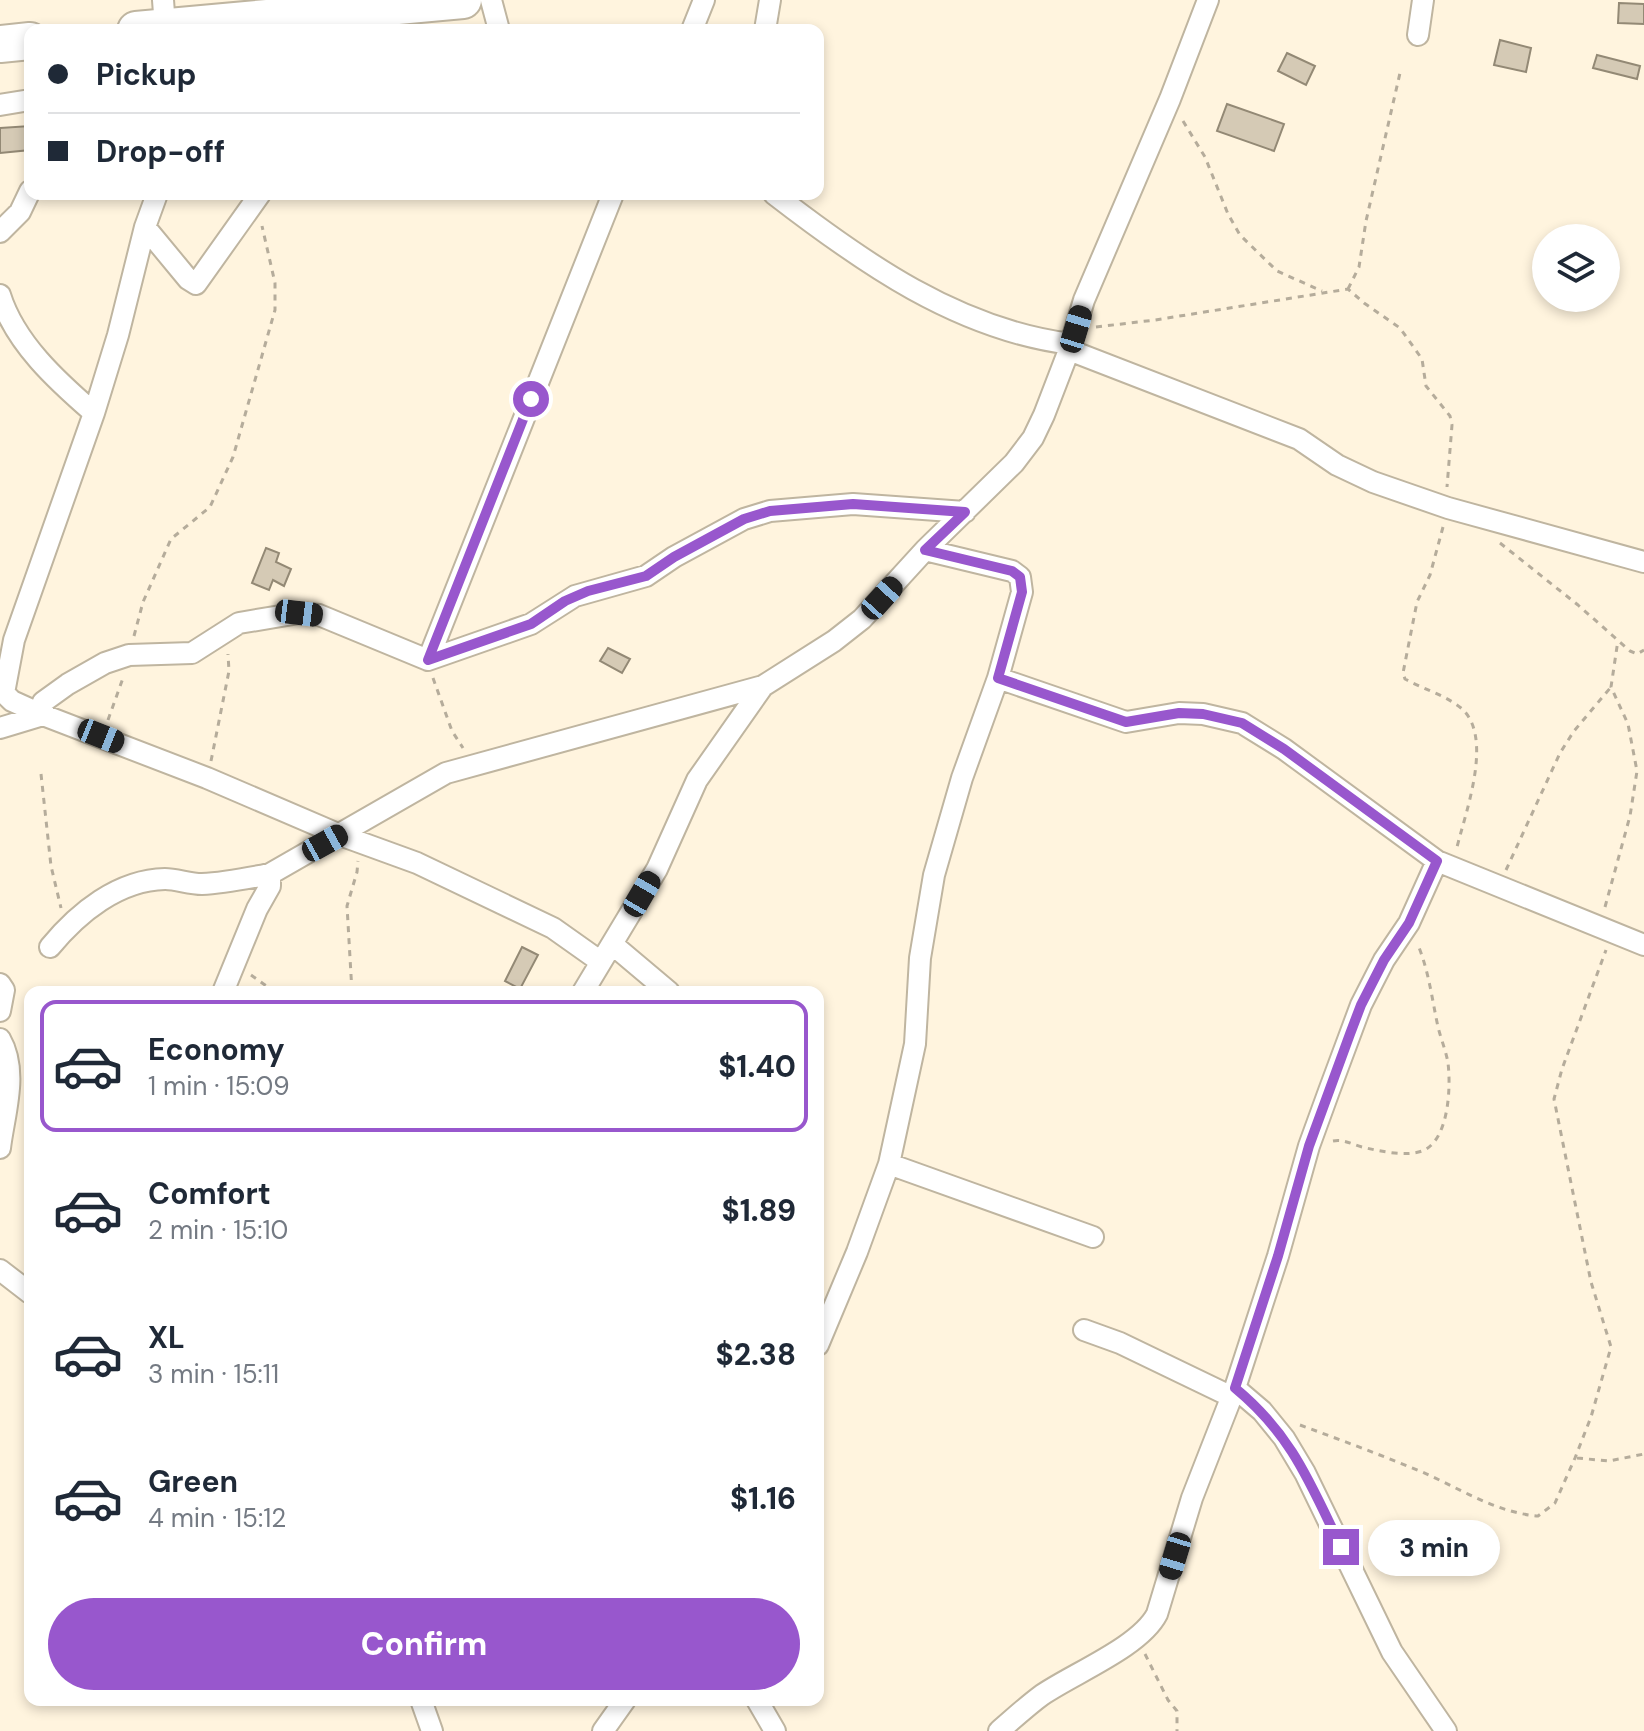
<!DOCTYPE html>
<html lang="en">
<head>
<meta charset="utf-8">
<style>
	:root { --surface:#fff; --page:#f2f2f3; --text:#1f2937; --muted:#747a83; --line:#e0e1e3; --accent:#9857cd }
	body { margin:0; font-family:"DM Sans",sans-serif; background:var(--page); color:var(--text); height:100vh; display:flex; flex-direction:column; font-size:30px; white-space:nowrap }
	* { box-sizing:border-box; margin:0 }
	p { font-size:26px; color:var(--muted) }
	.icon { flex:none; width:44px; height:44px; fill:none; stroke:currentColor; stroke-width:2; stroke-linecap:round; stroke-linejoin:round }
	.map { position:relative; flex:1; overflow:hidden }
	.sheet { position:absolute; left:24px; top:986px; width:800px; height:720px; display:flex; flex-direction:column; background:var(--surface); border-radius:16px; box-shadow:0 4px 12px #0003 }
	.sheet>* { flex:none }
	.hud { position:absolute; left:24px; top:24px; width:800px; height:176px; border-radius:16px; box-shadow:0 4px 12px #0003; display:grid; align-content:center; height:176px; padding:0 24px; background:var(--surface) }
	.tools { position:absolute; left:1532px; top:224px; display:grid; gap:16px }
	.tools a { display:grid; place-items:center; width:88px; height:88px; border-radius:50%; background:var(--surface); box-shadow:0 4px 12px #0003; font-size:40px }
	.end { position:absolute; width:36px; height:36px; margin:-18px; border:10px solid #9857cd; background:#fff; box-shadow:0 0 0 4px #fff }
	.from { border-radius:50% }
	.bubble { position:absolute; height:56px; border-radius:28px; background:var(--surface); box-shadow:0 4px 12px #0003; font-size:26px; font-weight:800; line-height:56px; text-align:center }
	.car { position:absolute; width:24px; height:48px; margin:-24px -12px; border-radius:10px; box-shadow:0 0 6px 2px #0007; background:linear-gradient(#222 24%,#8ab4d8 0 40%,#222 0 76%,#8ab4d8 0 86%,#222 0) }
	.hud b { display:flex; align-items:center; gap:28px; height:76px; font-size:30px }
	.hud b+b { border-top:2px solid var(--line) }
	.hud i { width:20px; height:20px; background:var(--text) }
	ul { padding:14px 0 0; list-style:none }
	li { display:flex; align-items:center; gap:24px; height:132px; margin:0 16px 12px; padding:0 8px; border:4px solid transparent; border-radius:16px }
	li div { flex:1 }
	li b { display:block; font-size:30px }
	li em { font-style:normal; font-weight:800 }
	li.selected { border-color:var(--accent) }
	li>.icon { width:72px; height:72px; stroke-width:1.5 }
	.cta { display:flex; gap:16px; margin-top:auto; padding:16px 24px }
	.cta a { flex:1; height:92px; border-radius:48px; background:var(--accent); color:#fff; font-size:32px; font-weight:800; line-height:92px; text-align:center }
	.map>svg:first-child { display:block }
	.building { fill:#d5cab5; stroke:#938975; stroke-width:2 }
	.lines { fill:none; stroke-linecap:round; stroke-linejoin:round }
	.street-casing { stroke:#bfb5a0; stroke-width:24 }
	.highway-casing { stroke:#bfb5a0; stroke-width:40 }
	.path { stroke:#b5ac9b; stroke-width:3; stroke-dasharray:6 6; stroke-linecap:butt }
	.street { stroke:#fff; stroke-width:20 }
	.highway { stroke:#fff; stroke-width:36 }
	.route { stroke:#9857cd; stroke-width:10 }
</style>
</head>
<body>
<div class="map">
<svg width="1644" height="1731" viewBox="0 0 1644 1731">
	<rect width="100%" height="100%" fill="#fff4de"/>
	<path class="building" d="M1619,3L1644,4V24L1618,23Z
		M1500,40L1531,48L1526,72L1494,65Z
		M1287,53L1315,66L1306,85L1278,71Z
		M1597,55L1640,66L1637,79L1593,68Z
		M1227,104L1284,124L1274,151L1217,131Z
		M30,126V150L0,153V128Z
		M266,548L279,553L276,562L291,569L284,586L273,580L269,590L252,583Z
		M608,648L630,659L622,673L600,661Z
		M522,947L538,955L520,989L505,981Z"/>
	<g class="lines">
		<g class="street-casing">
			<path id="street" d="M163,0L165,27
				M491,0L499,30
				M389,30L391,5
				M692,30L704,0
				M765,30L770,0
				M1418,35L1423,0
				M0,105L30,100
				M157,194L145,227L118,335L94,413L14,640L4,693L12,701L43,715L207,778L340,835L417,863L553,928L601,962
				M774,194C862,262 958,330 1071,344
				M145,227L188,279L196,284L260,194
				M0,232L20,212L30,191
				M0,295C15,343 57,381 94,413
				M1069,350L1299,439L1337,465L1373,482L1448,508L1644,562
				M428,660L613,194
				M998,678L1126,722L1179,713L1203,714L1242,723L1284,749L1437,861L1644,945
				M0,728L43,715V702L68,684L105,663L129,655L192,653L239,623L299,613L319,615L428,660L531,624L575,596L646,576L674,557L744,519L770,511L853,504L965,512
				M612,944L669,992
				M50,947C78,913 118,880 165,879C177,879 189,884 202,884C225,883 248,878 270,874
				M0,984L4,990L0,1011
				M223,992L257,909L270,886V874L446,773L763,686L834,641L862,619L925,550L1014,463L1033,438L1044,415L1069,350L1084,300L1170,99L1208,0
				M583,992L657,869L697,780L763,686
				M0,1039C19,1072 4,1114 0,1148
				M889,1164L1093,1237
				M0,1270L30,1293
				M1084,1330L1120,1343L1232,1397
				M818,1345L857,1252L889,1164L915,1044L920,958L934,875L962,778L998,678L1022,592L1020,577L1012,571L925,550
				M1235,1388L1262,1411L1284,1438L1305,1473L1392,1652L1446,1731
				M421,1700L432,1731
				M757,1700L775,1731
				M603,1731L625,1700
				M999,1731C1013,1719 1027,1706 1042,1695C1074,1673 1140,1647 1157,1614L1192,1498L1235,1388L1278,1256L1309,1146L1329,1091L1361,1005L1384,960L1409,923L1437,861"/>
		</g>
		<g class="highway-casing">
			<path id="highway" d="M136,30L463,0
				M0,44L30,41"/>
		</g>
		<path class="path" d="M1183,121L1205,157L1228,214L1240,235L1277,271L1322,291
			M1348,289L1359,267L1366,221L1400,73
			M1096,327L1155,320L1348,289L1364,303L1400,328L1422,359L1426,386L1450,416L1452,425L1447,487
			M1443,527L1430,575L1417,602L1403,673L1405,679C1423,689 1445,695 1461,708C1494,736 1466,811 1457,847
			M1500,543L1578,605L1630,651L1637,654L1644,650
			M134,636L143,602L171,539L210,507L233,457L275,310V283L262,226
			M433,678L452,731L463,748
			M108,720L123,678
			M211,761L229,671L228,654
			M41,774L51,866L61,908
			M1506,870L1560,753L1574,731L1611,687
			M1605,907L1630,816L1637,771L1628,724L1611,687L1618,640
			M251,975L275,992
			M352,992L347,906L357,872L358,861
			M1333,1141C1344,1139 1351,1144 1362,1147C1379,1151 1406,1157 1422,1151C1449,1141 1451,1087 1448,1063C1446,1051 1441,1039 1438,1027C1432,999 1429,972 1418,945
			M1300,1425C1341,1440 1381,1455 1422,1472C1459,1488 1497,1513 1538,1516L1555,1503L1575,1458L1591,1417L1611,1347L1591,1282L1554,1099L1562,1069L1606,950
			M1577,1458L1609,1461L1644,1454
			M1145,1654L1168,1700L1177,1711V1731"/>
		<use href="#street" class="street"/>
		<use href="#highway" class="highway"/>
	</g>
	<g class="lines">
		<path class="route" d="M531,399L428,660L531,624L565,601L588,591L646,576L674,557L744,519L770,511L853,504L965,512L925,550L1012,571L1020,577L1022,592L998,678L1126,722L1179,713L1203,714L1242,723L1284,749L1437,861L1409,923L1384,960L1361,1005L1350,1034L1309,1146L1278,1256L1235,1388C1292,1435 1310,1483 1341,1547"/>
	</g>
</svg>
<div class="tools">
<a><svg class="icon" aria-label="layers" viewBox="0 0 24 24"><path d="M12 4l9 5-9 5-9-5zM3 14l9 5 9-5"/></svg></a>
</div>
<i class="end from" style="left:531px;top:399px"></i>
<i class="end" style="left:1341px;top:1547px"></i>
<div class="bubble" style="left:1368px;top:1520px;width:132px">3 min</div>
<i class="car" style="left:1076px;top:329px;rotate:17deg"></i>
<i class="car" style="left:882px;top:598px;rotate:42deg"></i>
<i class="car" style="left:299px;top:613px;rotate:97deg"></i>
<i class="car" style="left:101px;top:736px;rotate:112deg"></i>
<i class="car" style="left:325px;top:843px;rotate:61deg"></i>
<i class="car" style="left:642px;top:894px;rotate:30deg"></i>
<i class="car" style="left:1175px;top:1556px;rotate:197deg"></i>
<div class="hud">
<b><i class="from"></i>Pickup</b>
<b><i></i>Drop-off</b>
</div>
<section class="sheet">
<ul>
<li class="selected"><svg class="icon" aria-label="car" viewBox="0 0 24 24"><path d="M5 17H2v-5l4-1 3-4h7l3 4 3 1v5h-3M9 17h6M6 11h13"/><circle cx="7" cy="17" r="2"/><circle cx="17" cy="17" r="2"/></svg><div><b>Economy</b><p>1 min · 15:09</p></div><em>$1.40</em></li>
<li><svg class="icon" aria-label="car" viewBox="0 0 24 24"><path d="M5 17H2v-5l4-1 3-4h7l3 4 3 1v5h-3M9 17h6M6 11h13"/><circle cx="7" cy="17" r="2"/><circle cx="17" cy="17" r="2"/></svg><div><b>Comfort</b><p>2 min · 15:10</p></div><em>$1.89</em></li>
<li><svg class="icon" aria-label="car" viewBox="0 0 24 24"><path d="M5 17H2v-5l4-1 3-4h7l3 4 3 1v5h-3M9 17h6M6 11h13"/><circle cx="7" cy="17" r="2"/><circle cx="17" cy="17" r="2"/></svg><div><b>XL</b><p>3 min · 15:11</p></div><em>$2.38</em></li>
<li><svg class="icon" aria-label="car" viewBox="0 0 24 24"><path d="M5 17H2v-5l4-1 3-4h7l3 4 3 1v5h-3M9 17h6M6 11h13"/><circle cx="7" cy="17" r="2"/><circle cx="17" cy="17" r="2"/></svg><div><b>Green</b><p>4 min · 15:12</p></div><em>$1.16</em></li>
</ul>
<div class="cta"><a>Confirm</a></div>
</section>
</div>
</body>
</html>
